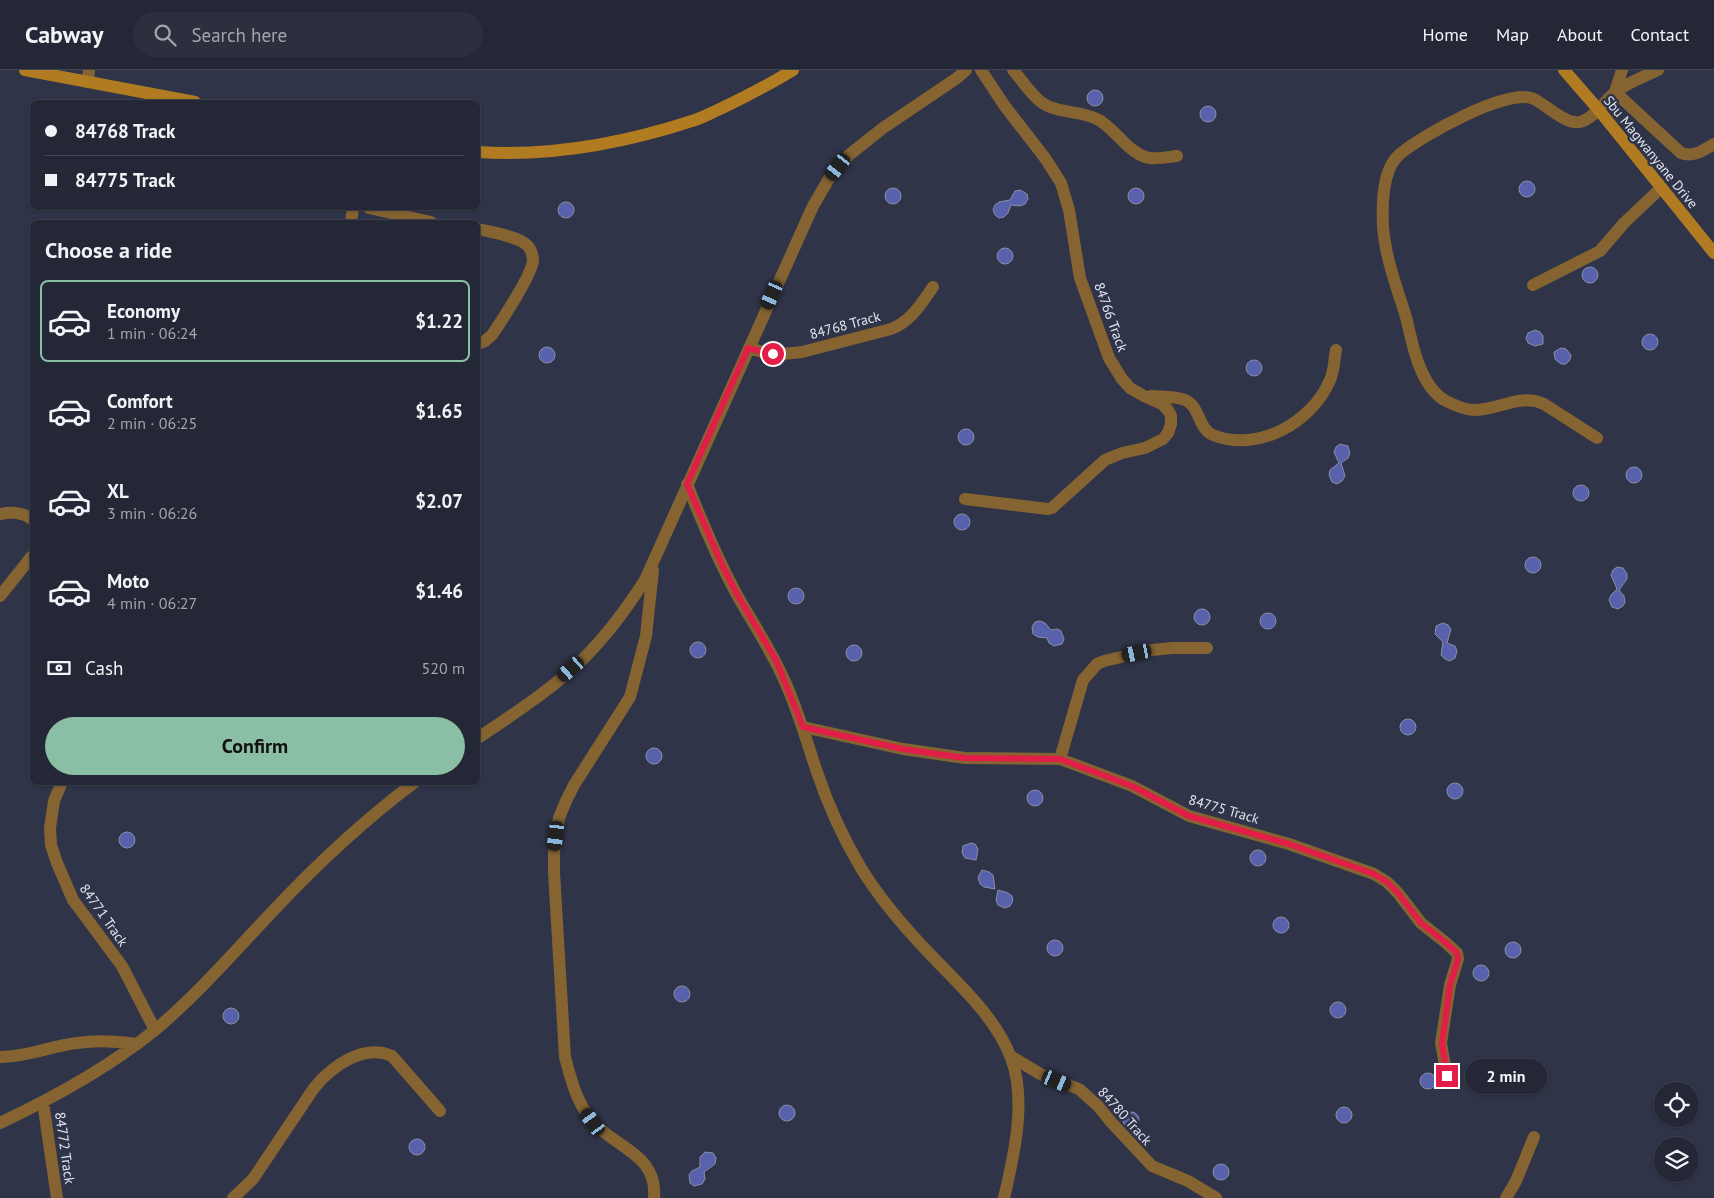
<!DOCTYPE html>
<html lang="en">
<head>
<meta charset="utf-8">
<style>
	:root { --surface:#242736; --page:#2c2f3e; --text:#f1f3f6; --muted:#a3a5ad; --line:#414451; --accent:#8abfa5 }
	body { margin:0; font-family:"PT Sans",sans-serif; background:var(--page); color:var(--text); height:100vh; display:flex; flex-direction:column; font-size:19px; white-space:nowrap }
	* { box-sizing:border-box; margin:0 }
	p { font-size:16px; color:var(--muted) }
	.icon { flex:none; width:28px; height:28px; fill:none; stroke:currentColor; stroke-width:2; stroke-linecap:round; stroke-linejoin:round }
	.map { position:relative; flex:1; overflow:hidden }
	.details { position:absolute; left:30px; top:150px; width:450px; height:565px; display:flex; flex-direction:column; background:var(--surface); border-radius:8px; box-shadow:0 1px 4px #0004,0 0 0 1px var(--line) }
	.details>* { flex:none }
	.hud { position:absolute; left:30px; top:30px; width:450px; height:110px; border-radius:8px; box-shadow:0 1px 4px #0004,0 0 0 1px var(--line); display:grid; align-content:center; height:110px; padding:0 15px; background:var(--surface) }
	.buttons { position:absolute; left:1654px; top:1012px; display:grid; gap:10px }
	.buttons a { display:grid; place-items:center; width:45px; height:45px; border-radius:50%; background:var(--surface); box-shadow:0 1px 4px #0004,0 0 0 1px var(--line); font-size:25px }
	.end { position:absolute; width:22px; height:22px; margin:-11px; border:6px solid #e11d48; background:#fff; box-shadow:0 0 0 2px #fff }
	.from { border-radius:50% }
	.bubble { position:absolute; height:35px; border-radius:18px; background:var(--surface); box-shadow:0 1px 4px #0004,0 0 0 1px var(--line); font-size:16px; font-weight:800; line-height:35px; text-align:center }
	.car { position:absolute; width:15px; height:30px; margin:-15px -8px; border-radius:6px; box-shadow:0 0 4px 1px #0007; background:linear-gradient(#222 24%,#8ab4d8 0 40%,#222 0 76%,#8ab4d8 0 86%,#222 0) }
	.hud b { display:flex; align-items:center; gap:18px; height:48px; font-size:19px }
	.hud b+b { border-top:1px solid var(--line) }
	.hud i { width:12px; height:12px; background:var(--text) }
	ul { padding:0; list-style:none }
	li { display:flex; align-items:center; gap:15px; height:82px; margin:0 10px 8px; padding:0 5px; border:2px solid transparent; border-radius:8px }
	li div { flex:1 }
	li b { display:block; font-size:19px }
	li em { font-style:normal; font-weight:800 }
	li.active { border-color:var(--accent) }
	li>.icon { width:45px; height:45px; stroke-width:1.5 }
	h2 { padding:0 15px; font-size:22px; line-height:60px }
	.pay { display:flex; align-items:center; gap:12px; height:55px; padding:0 15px; font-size:19px }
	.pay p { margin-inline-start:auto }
	.cta { display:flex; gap:10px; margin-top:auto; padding:10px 15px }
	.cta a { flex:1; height:58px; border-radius:30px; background:var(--accent); color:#111; font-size:20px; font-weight:800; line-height:58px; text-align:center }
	header { display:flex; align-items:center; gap:30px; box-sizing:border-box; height:70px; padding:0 25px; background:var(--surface); border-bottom:1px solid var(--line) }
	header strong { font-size:24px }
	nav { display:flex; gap:28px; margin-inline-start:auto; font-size:18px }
	.search { width:350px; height:45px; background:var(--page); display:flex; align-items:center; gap:12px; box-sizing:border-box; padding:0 18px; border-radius:28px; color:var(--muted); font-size:19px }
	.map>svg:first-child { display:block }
	.building { fill:#5862ac; stroke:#898ea6 }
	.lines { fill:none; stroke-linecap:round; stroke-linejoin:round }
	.minor { stroke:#856432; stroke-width:12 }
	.secondary { stroke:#b17c21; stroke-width:12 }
	.route { stroke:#e11d48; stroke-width:6 }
	.labels { text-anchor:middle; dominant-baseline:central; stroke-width:5; stroke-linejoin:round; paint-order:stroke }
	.street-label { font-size:14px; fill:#e2e5f2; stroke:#303448 }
</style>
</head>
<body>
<header>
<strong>Cabway</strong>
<div class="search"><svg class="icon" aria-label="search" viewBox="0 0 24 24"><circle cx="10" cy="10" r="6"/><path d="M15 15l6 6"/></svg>Search here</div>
<nav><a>Home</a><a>Map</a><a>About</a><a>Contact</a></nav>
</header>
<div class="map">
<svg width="1714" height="1128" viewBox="0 0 1714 1128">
	<rect width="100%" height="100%" fill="#303448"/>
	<path class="building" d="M1087 28a8 8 0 1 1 16 0a8 8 0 1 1-16 0Z
		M1200 44a8 8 0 1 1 16 0a8 8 0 1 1-16 0Z
		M1519 119a8 8 0 1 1 16 0a8 8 0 1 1-16 0Z
		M885 126a8 8 0 1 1 16 0a8 8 0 1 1-16 0Z
		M1128 126a8 8 0 1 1 16 0a8 8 0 1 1-16 0Z
		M1020,120L1027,124L1028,129L1025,134L1020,136L1011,135L1008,143L1004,147L999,148L995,145L993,140L995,135L999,132L1010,130L1015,121Z
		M558 140a8 8 0 1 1 16 0a8 8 0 1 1-16 0Z
		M997 186a8 8 0 1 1 16 0a8 8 0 1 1-16 0Z
		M1582 205a8 8 0 1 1 16 0a8 8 0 1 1-16 0Z
		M1535,260L1540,262L1543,266V274L1535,276L1528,273L1526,268L1528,263Z
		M1642 272a8 8 0 1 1 16 0a8 8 0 1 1-16 0Z
		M539 285a8 8 0 1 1 16 0a8 8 0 1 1-16 0Z
		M1561,278L1566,279L1571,285L1570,290L1566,294H1561L1555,289L1554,282Z
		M1246 298a8 8 0 1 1 16 0a8 8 0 1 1-16 0Z
		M958 367a8 8 0 1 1 16 0a8 8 0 1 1-16 0Z
		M1340,374L1348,376L1350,383L1348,388L1341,393L1345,406L1342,411L1337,414L1332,412L1329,405L1330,400L1339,393L1334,382L1336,377Z
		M1626 405a8 8 0 1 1 16 0a8 8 0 1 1-16 0Z
		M1573 423a8 8 0 1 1 16 0a8 8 0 1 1-16 0Z
		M954 452a8 8 0 1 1 16 0a8 8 0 1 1-16 0Z
		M1525 495a8 8 0 1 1 16 0a8 8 0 1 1-16 0Z
		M1617,497L1623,498L1627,504V509L1619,520L1624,526L1625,532L1623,536L1618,539L1612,537L1609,530L1611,525L1617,519L1611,505L1613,500Z
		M788 526a8 8 0 1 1 16 0a8 8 0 1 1-16 0Z
		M1194 547a8 8 0 1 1 16 0a8 8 0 1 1-16 0Z
		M1260 551a8 8 0 1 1 16 0a8 8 0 1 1-16 0Z
		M1040,551L1045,553L1051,560L1057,559L1061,561L1064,569L1062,574L1054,576L1049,573L1047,568L1038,567L1033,564L1032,557L1035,552Z
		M1443,553L1448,555L1451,559L1447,573L1455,576L1457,581L1455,588L1450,591L1445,589L1441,585L1443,572L1435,564L1436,556Z
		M690 580a8 8 0 1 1 16 0a8 8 0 1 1-16 0Z
		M846 583a8 8 0 1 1 16 0a8 8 0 1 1-16 0Z
		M1400 657a8 8 0 1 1 16 0a8 8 0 1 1-16 0Z
		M646 686a8 8 0 1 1 16 0a8 8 0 1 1-16 0Z
		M1447 721a8 8 0 1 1 16 0a8 8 0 1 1-16 0Z
		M1027 728a8 8 0 1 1 16 0a8 8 0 1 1-16 0Z
		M119 770a8 8 0 1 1 16 0a8 8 0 1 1-16 0Z
		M971,773L975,774L978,779L976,790L965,788L962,783L963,776Z
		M1250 788a8 8 0 1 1 16 0a8 8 0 1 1-16 0Z
		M982,800L989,802L993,805L995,819L984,817L980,814L978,807Z
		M998,820L1008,823L1012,826L1013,831L1010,836L1005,838L998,835L996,830Z
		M1273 855a8 8 0 1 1 16 0a8 8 0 1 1-16 0Z
		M1047 878a8 8 0 1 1 16 0a8 8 0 1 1-16 0Z
		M1505 880a8 8 0 1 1 16 0a8 8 0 1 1-16 0Z
		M1473 903a8 8 0 1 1 16 0a8 8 0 1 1-16 0Z
		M674 924a8 8 0 1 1 16 0a8 8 0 1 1-16 0Z
		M1330 940a8 8 0 1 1 16 0a8 8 0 1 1-16 0Z
		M223 946a8 8 0 1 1 16 0a8 8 0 1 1-16 0Z
		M1420 1011a8 8 0 1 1 16 0a8 8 0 1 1-16 0Z
		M779 1043a8 8 0 1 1 16 0a8 8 0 1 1-16 0Z
		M1336 1045a8 8 0 1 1 16 0a8 8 0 1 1-16 0Z
		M1123 1050a8 8 0 1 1 16 0a8 8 0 1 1-16 0Z
		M409 1077a8 8 0 1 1 16 0a8 8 0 1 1-16 0Z
		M705,1082L713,1083L716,1088L715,1094L704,1102L705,1109L702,1114L694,1116L690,1113L689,1105L692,1101L700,1097V1087Z
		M1213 1102a8 8 0 1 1 16 0a8 8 0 1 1-16 0Z"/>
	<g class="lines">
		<path class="minor" d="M1013,0C1022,10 1030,24 1041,32C1057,44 1081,40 1099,50C1116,60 1131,86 1150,88C1159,89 1168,87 1177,86
			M1622,0L1615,22L1681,83C1693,88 1704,80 1714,74
			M88,12L89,0
			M369,138L431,152
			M351,152L353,138
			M478,159C491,162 518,166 528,176C531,180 533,186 533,191C531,206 502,250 492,265L485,271L478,274
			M1533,215L1600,181L1624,153L1661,118
			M749,278L773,285L802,282L891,259C911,251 921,234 933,217
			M1151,326C1162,327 1175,326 1185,330C1200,336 1198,359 1213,365C1257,383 1312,353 1330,310C1334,302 1334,290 1336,280
			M1597,368L1544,334C1520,323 1499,340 1474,340C1464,340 1454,335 1446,331C1433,324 1424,308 1419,295C1413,280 1410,263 1406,247C1397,218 1385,187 1383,156C1382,134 1382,99 1400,84C1421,66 1508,17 1534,29C1546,35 1566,55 1580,52C1593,49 1604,32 1614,23C1626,13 1644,7 1658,0
			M687,414C702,452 718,490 737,525C754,555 773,583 786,614C799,643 807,673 817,702C828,735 843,768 861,798C880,829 904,857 929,883C958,914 996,947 1011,988C1027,1030 1014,1086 1004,1128
			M965,429L1048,439L1052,438L1105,390L1122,383L1145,378L1163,369L1168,363L1171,354V346L1168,340L1162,334L1144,326L1130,318L1122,309L1109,288L1080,208L1069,140L1061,113L1045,88L1004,35L981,0
			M0,444C12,442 22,442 32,449
			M653,500L646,566L630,627L574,715L566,731L559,748L554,783V802L565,987C571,1010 577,1033 592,1051C615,1078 658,1084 654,1128
			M0,526L32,486
			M803,657L903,679L965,688L1060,689L1132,716L1189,746L1289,774L1374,804L1387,812L1398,823L1421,853L1445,872L1457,883L1458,889L1450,915L1441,973L1447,1006
			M478,668C515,643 554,618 585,587C608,564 627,538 645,510L813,136L830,107L849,85L883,58L957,8L966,0
			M1060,689L1083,610L1097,594L1104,591L1151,580L1173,578H1207
			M62,712L54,731L50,758L51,775L57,793L73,830L122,896L155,960
			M1010,986L1042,1005L1079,1019L1098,1036L1111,1052L1152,1096L1188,1111L1216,1128
			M0,987C27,987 51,976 77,973C97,970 116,971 136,974
			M43,1032L57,1128
			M0,1053C55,1027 108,998 155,960C198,924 234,882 272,842C316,795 363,751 415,712
			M233,1128L253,1109L314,1018C332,996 364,973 392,986L440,1041
			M1506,1128L1516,1111L1534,1067"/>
		<path class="secondary" d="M25,0L195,32
			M1564,0L1598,39L1714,183
			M478,82C551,87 625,73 695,50C704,47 713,42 722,38C747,26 770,14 793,0"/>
	</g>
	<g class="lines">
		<path class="route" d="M773,284L748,278L687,414L723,497L738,526L776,590L803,657L903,679L965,688L1060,689L1132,716L1189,746L1289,774L1374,804L1387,812L1398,823L1421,853L1445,872L1457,883L1458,889L1450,915L1442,973L1447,1006"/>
	</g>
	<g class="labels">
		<g class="street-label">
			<text transform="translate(1651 82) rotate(51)">Sbu Magwanyane Drive</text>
			<text transform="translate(1111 247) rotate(70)">84766 Track</text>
			<text transform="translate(845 255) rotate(-15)">84768 Track</text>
			<text transform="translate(1224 739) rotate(16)">84775 Track</text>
			<text transform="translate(104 845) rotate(55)">84771 Track</text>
			<text transform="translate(1125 1046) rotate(48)">84780 Track</text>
			<text transform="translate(65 1078) rotate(82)">84772 Track</text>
		</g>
	</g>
</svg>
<div class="buttons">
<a><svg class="icon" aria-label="locate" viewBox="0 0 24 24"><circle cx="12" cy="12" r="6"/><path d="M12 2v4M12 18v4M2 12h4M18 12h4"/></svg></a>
<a><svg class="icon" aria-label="layers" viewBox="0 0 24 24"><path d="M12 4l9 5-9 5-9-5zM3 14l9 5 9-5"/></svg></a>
</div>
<i class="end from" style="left:773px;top:284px"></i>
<i class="end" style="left:1447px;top:1006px"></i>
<div class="bubble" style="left:1465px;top:989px;width:82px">2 min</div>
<i class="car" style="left:838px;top:97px;rotate:219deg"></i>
<i class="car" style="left:772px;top:225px;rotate:204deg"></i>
<i class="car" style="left:1137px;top:583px;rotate:258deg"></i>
<i class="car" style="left:571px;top:599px;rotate:229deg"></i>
<i class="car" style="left:556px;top:766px;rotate:187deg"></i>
<i class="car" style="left:1057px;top:1011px;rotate:113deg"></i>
<i class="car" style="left:593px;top:1052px;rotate:324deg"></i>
<div class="hud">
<b><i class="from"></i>84768 Track</b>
<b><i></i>84775 Track</b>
</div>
<section class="details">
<h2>Choose a ride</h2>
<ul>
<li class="active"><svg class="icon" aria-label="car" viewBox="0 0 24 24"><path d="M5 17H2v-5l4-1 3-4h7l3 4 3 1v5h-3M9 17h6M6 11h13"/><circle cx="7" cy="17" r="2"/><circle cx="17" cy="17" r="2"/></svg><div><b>Economy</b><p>1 min · 06:24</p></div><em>$1.22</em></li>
<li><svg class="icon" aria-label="car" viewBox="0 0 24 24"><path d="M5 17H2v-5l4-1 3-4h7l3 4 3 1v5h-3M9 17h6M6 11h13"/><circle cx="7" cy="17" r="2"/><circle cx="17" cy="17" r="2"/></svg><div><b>Comfort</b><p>2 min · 06:25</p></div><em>$1.65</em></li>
<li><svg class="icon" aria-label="car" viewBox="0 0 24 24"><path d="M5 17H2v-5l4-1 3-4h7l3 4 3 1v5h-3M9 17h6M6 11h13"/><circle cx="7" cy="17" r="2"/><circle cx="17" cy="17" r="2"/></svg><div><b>XL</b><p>3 min · 06:26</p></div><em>$2.07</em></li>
<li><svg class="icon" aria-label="car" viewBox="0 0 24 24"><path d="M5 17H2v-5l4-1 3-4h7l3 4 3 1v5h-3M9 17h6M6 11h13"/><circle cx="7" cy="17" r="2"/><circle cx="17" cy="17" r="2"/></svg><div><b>Moto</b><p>4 min · 06:27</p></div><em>$1.46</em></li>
</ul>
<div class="pay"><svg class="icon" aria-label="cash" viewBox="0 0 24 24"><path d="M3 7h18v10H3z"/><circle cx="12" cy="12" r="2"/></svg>Cash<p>520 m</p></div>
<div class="cta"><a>Confirm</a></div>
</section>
</div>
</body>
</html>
